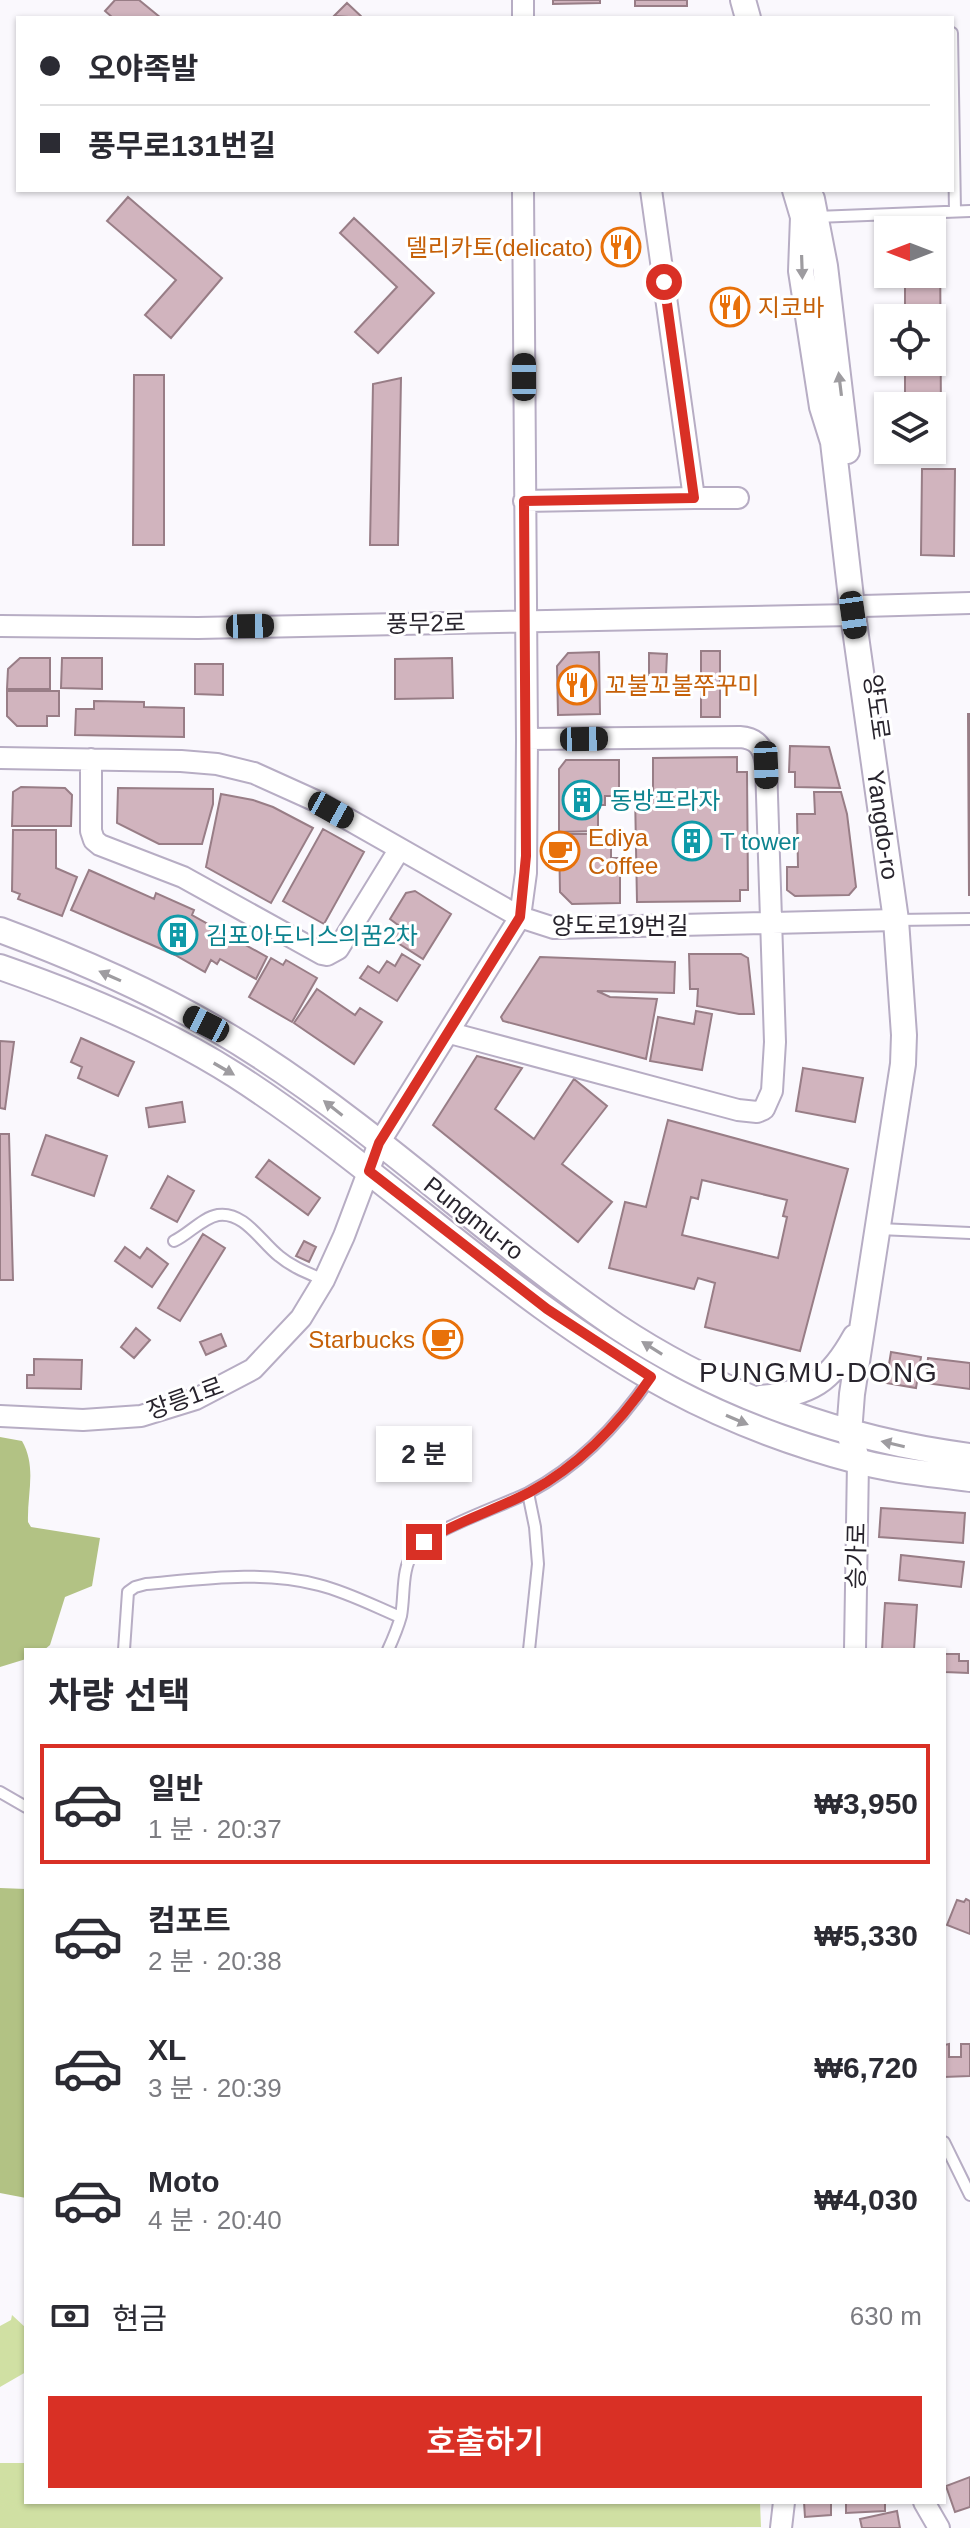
<!DOCTYPE html>
<html lang="ko">
<head>
<meta charset="utf-8">
<style>
	:root { --surface:#fff; --page:#f2f2f3; --text:#2b2b33; --muted:#7c7c81; --line:#e1e1e2; --accent:#d93025 }
	body { margin:0; font-family:Helvetica,"Noto Sans KR",sans-serif; background:var(--page); color:var(--text); height:100vh; display:flex; flex-direction:column; font-size:30px; white-space:nowrap }
	* { box-sizing:border-box; margin:0 }
	p { font-size:26px; color:var(--muted) }
	.icon { flex:none; width:44px; height:44px; fill:none; stroke:currentColor; stroke-width:2; stroke-linecap:round; stroke-linejoin:round }
	.map { position:relative; flex:1; overflow:hidden }
	.drawer { position:absolute; left:24px; top:1648px; width:922px; height:856px; display:flex; flex-direction:column; background:var(--surface); border-radius:0px; box-shadow:0 2px 6px #0004 }
	.drawer>* { flex:none }
	.guide { position:absolute; left:16px; top:16px; width:938px; height:176px; border-radius:0px; box-shadow:0 2px 6px #0004; display:grid; align-content:center; height:176px; padding:0 24px; background:var(--surface) }
	.needle { width:52px; rotate:270deg }
	.fabs { position:absolute; left:874px; top:216px; display:grid; gap:16px }
	.fabs a { display:grid; place-items:center; width:72px; height:72px; border-radius:0px; background:var(--surface); box-shadow:0 2px 6px #0004; font-size:40px }
	.end { position:absolute; width:36px; height:36px; margin:-18px; border:10px solid #d93025; background:#fff; box-shadow:0 0 0 4px #fff }
	.from { border-radius:50% }
	.bubble { position:absolute; height:56px; border-radius:0px; background:var(--surface); box-shadow:0 2px 6px #0004; font-size:26px; font-weight:600; line-height:56px; text-align:center }
	.car { position:absolute; width:24px; height:48px; margin:-24px -12px; border-radius:10px; box-shadow:0 0 6px 2px #0007; background:linear-gradient(#222 24%,#8ab4d8 0 40%,#222 0 76%,#8ab4d8 0 86%,#222 0) }
	.guide b { display:flex; align-items:center; gap:28px; height:76px; font-size:30px }
	.guide b+b { border-top:2px solid var(--line) }
	.guide i { width:20px; height:20px; background:var(--text) }
	ul { padding:0; list-style:none }
	li { display:flex; align-items:center; gap:24px; height:120px; margin:0 16px 12px; padding:0 8px; border:4px solid transparent; border-radius:0px }
	li div { flex:1 }
	li b { display:block; font-size:30px }
	li em { font-style:normal; font-weight:600 }
	li.active { border-color:var(--accent) }
	li>.icon { width:72px; height:72px; stroke-width:1.5 }
	h2 { padding:0 24px; font-size:36px; line-height:96px }
	.pay { display:flex; align-items:center; gap:20px; height:88px; padding:0 24px; font-size:30px }
	.pay p { margin-inline-start:auto }
	.cta { display:flex; gap:16px; margin-top:auto; padding:16px 24px }
	.cta a { flex:1; height:92px; border-radius:0px; background:var(--accent); color:#fff; font-size:32px; font-weight:600; line-height:92px; text-align:center }
	.map>svg:first-child { display:block }
	.green { fill:#d0e0a3 }
	.forest { fill:#b2c284 }
	.building { fill:#d1b4be; stroke:#987d86; stroke-width:2; fill-rule:evenodd }
	.lines { fill:none; stroke-linecap:round; stroke-linejoin:round }
	.service-casing { stroke:#b7adc4; stroke-width:14 }
	.minor-casing { stroke:#b7adc4; stroke-width:24 }
	.tertiary-casing { stroke:#b7adc4; stroke-width:28 }
	.service { stroke:#fff; stroke-width:10 }
	.minor { stroke:#fff; stroke-width:20 }
	.tertiary { stroke:#fff; stroke-width:24 }
	.oneway { fill:#9e9ca0 }
	.route { stroke:#d93025; stroke-width:10 }
	.labels { text-anchor:middle; dominant-baseline:central; stroke-width:6; stroke-linejoin:round; paint-order:stroke }
	.food-label { font-size:24px; fill:#c56008; stroke:#fff; text-anchor:start }
	.street-label { font-size:24px; fill:#28242d; stroke:#fff }
	.culture-label { font-size:24px; fill:#0d838f; stroke:#fff; text-anchor:start }
	.quarter-label { font-size:28px; letter-spacing:2px; fill:#28242d; stroke:#fff }
</style>
</head>
<body>
<div class="map">
<svg width="970" height="2528" viewBox="0 0 970 2528">
	<rect width="100%" height="100%" fill="#faf8fd"/>
	<path class="green" d="M12,2315L26,2328V2372L0,2387V2326L11,2320Z
		M0,2463H26V2502H760L761,2527L0,2528Z"/>
	<path class="forest" d="M0,1437L22,1441C37,1467 27,1494 28,1522L31,1527L100,1538L92,1586L65,1597L50,1645L44,1650H26V1659L0,1667Z
		M0,1888L26,1889V2198L0,2193Z"/>
	<path class="building" d="M115,0H139L161,18H113L105,11Z
		M553,0H600V3L553,4Z
		M635,0H687V6H635Z
		M347,3L363,18L334,16Z
		M128,197L222,278L171,338L145,315L176,280L107,221Z
		M354,218L434,293L378,353L355,332L397,287L340,233Z
		M932,231H940L941,423H932V406H905V362H932V318H905V274H932Z
		M134,375H164V545H133Z
		M401,378L398,545H370L373,384Z
		M922,469H955L954,556L921,555Z
		M701,651H720V717H701Z
		M599,652L600,714L558,715L557,666L568,653Z
		M649,653L667,654L666,676L649,675Z
		M20,658H50V689H7L8,669Z
		M62,658H102V689L61,688Z
		M452,658L453,698L395,699V659Z
		M195,664H223V695L195,694Z
		M7,691H59V716H47V726H17L7,716Z
		M94,701L144,702V707L184,708V737L75,735L76,709H94Z
		M968,714H970V895H969Z
		M790,746L829,747L840,788L795,787V772H789Z
		M737,757V772H747L748,890H740V901L637,902L635,793H653V758Z
		M566,760H619V796H605V805H598V831L559,832V769Z
		M21,787L65,788L72,795L71,826H12L13,792Z
		M118,788L213,789V804L202,844H159L117,823Z
		M814,792H841L847,814L856,887L849,895L795,896L787,890V867H798L797,814H815Z
		M221,794L253,800L273,807L313,828L271,903L206,867Z
		M323,829L364,852L324,924L283,901Z
		M13,830H56V868L77,877L62,916L18,899L20,894L12,891Z
		M559,834H611V858H620V903L572,904L560,892Z
		M89,870L154,899L156,893L194,910L192,915L267,957L256,979L220,959L217,964L211,960L205,972L175,955L71,910Z
		M415,891L451,914L423,959L390,938L398,925L390,919L406,893Z
		M402,954L420,965L397,1001L360,978L368,966L379,973L387,961L395,966Z
		M689,954H741L748,958L754,1014H739L697,1006L698,989H690Z
		M540,957L675,962L674,993L597,991L610,997L657,999L646,1059L503,1021L501,1017Z
		M271,958L283,965L286,960L317,978L292,1022L249,997Z
		M317,989L355,1015L360,1008L382,1022L354,1064L294,1023Z
		M696,1011L712,1014L702,1070L650,1061L658,1017L694,1024Z
		M81,1038L134,1062L118,1096L78,1078L82,1067L71,1062Z
		M0,1041L14,1042L5,1109L0,1108Z
		M477,1056L522,1068L495,1109L534,1139L574,1079L607,1106L562,1164L612,1202L578,1242L433,1125Z
		M803,1068L863,1078L855,1122L796,1111Z
		M182,1102L185,1122L149,1127L146,1108Z
		M668,1120L848,1169L800,1351L705,1327L715,1283L698,1278L694,1289L609,1268L625,1202L646,1207ZM702,1180L787,1200L783,1216L787,1217L778,1258L682,1235L691,1197L698,1199Z
		M0,1134H9L13,1280H0Z
		M46,1135L107,1156L94,1196L32,1175Z
		M269,1160L320,1198L308,1215L256,1177Z
		M168,1176L194,1191L177,1222L151,1208Z
		M203,1234L225,1248L180,1321L158,1308Z
		M304,1241L316,1247L309,1262L296,1256Z
		M125,1247L140,1258L147,1248L168,1264L152,1287L115,1261Z
		M136,1328L150,1340L134,1358L121,1347Z
		M221,1334L226,1346L206,1355L200,1342Z
		M891,1352L921,1357L916,1388L886,1383Z
		M928,1358L970,1363V1389L925,1383Z
		M34,1359L82,1360L81,1389L27,1388V1375H34Z
		M881,1508L965,1513L963,1543L879,1537Z
		M901,1555L964,1562L961,1587L899,1580Z
		M885,1603L917,1605L914,1650H882Z
		M944,1654H959V1661H968V1673L945,1672Z
		M966,1899L970,1901V1934L947,1925L957,1900L964,1902Z
		M949,2044V2057H961V2044H970V2076L944,2077V2045Z
		M970,2477V2507L955,2512L946,2486Z
		M804,2502H831V2515L805,2517Z
		M846,2502H885V2511L846,2513Z
		M897,2511L900,2528H862L860,2519Z"/>
	<g class="lines">
		<g class="service-casing">
			<path id="service" d="M952,33L955,211
				M816,217L970,211
				M896,920L970,919
				M879,1229L970,1233
				M174,1241C189,1234 202,1218 218,1215C244,1211 261,1242 279,1256C292,1267 308,1273 324,1280
				M528,1493L535,1527L538,1564L529,1650
				M124,1650L128,1592L135,1587L146,1584C202,1579 264,1570 319,1585C347,1592 374,1606 400,1617
				M388,1650C393,1639 398,1627 401,1616C405,1594 401,1569 414,1551C430,1530 501,1506 528,1493C579,1466 619,1424 651,1377
				M0,1792L26,1807
				M944,2142L970,2195"/>
		</g>
		<g class="minor-casing">
			<path id="minor" d="M523,18V0
				M694,498H738
				M524,501L694,498L651,190
				M0,626L198,628L853,615L863,606L970,603
				M0,758L181,761L217,764L254,773L316,801L520,917L554,928L896,920
				M91,759V831L94,840L100,845L183,877L322,954L327,955L338,949L399,850
				M450,1033L738,1110L757,1112L764,1109L772,1091L775,1042L766,765C764,748 757,738 740,737L527,739
				M0,1416L83,1420L141,1416L196,1399L253,1369L301,1318L324,1280L344,1236L379,1143L520,917L526,873L527,739L523,190
				M855,1650L858,1462
				M924,2502L939,2528
				M781,2528L784,2502"/>
		</g>
		<g class="tertiary-casing">
			<path id="tertiary" d="M743,0L748,18
				M795,190L803,217L801,271L822,407L833,442L853,615L896,920L904,1035L903,1064L852,1394L849,1433L858,1462
				M812,199L825,266L847,451
				M0,930C89,963 181,1004 260,1056C385,1137 493,1242 616,1326C721,1396 845,1440 970,1456
				M0,967C81,995 163,1029 235,1075C386,1172 513,1304 671,1389C729,1420 793,1444 857,1461C893,1471 933,1474 970,1479
				M761,1398C811,1393 830,1382 855,1337"/>
		</g>
		<use href="#service" class="service"/>
		<use href="#minor" class="minor"/>
		<use href="#tertiary" class="tertiary"/>
	</g>
	<defs><path id="oneway-solid" d="M-6-.8H1V-3.2L6.5 0L1 3.2V.8H-6Z" transform="scale(2)"/></defs>
	<g class="oneway">
		<use href="#oneway-solid" transform="translate(802 267) rotate(88)"/>
		<use href="#oneway-solid" transform="translate(840 384) rotate(-97)"/>
		<use href="#oneway-solid" transform="translate(110 976) rotate(-156)"/>
		<use href="#oneway-solid" transform="translate(224 1069) rotate(30)"/>
		<use href="#oneway-solid" transform="translate(333 1108) rotate(-142)"/>
		<use href="#oneway-solid" transform="translate(652 1348) rotate(-148)"/>
		<use href="#oneway-solid" transform="translate(737 1420) rotate(23)"/>
		<use href="#oneway-solid" transform="translate(893 1444) rotate(-167)"/>
	</g>
	<g class="lines">
		<path class="route" d="M424,1542C457,1521 496,1510 530,1492C580,1465 619,1424 651,1377L547,1309L369,1171L379,1143L520,917L526,856L524,501L694,498L664,282"/>
	</g>
	<defs>
		<g id="restaurant-ring" transform="scale(2)"><circle r="9.5" fill="#fff" stroke="#e8710a" stroke-width="1.5"/><path d="M-5-6h1v4h1v-4h1v4h1v-4h1v5L-1.5 .5V6h-2V.5L-5-1ZM5-6V6H3V1.5H1.5Q1.5-4 5-6Z" fill="#e8710a"/></g>
		<g id="building-ring" transform="scale(2)"><circle r="9.5" fill="#fff" stroke="#0f9aa8" stroke-width="1.5"/><path d="M-4-6H4V6H1V3H-1V6H-4ZM-2.5-4.3h1.7v1.8h-1.7ZM.8-4.3h1.7v1.8H.8ZM-2.5-1h1.7V.8h-1.7ZM.8-1h1.7V.8H.8Z" fill="#0f9aa8"/></g>
		<g id="cafe-ring" transform="scale(2)"><circle r="9.5" fill="#fff" stroke="#e8710a" stroke-width="1.5"/><path d="M-5.5-4.5H6V0H3Q3 3.5 0 3.5H-2.5Q-5.5 3.5-5.5 0ZM3-3.2v2h1.7v-2ZM-6 4.5H4V6H-6Z" fill="#e8710a"/></g>
	</defs>
	<g fill-rule="evenodd">
		<use href="#restaurant-ring" x="621" y="247"/>
		<use href="#restaurant-ring" x="730" y="307"/>
		<use href="#restaurant-ring" x="577" y="685"/>
		<use href="#building-ring" x="582" y="800"/>
		<use href="#building-ring" x="692" y="841"/>
		<use href="#cafe-ring" x="560" y="851"/>
		<use href="#building-ring" x="178" y="935"/>
		<use href="#cafe-ring" x="443" y="1339"/>
	</g>
	<g class="labels">
		<g class="food-label">
			<text x="593" y="247" text-anchor="end">델리카토(delicato)</text>
			<text x="758" y="307">지코바</text>
			<text x="605" y="685">꼬불꼬불쭈꾸미</text>
			<text x="588" y="837">Ediya<tspan x="588" dy="28">Coffee</tspan></text>
			<text x="415" y="1339" text-anchor="end">Starbucks</text>
		</g>
		<g class="street-label">
			<text transform="translate(426 623) rotate(-1)">풍무2로</text>
			<text transform="translate(877 707) rotate(82)">양도로</text>
			<text transform="translate(883 825) rotate(82)">Yangdo-ro</text>
			<text x="620" y="925">양도로19번길</text>
			<text transform="translate(474 1218) rotate(38)">Pungmu-ro</text>
			<text transform="translate(185 1398) rotate(-20)">장릉1로</text>
			<text transform="translate(856 1556) rotate(-89)">승가로</text>
		</g>
		<g class="culture-label">
			<text x="610" y="800">동방프라자</text>
			<text x="720" y="841">T tower</text>
			<text x="206" y="935">김포아도니스의꿈2차</text>
		</g>
		<g class="quarter-label">
			<text x="819" y="1372">PUNGMU-DONG</text>
		</g>
	</g>
</svg>
<div class="fabs">
<a><svg class="needle" viewBox="-14 -14 28 28"><path d="M0-13l5 13h-10z" fill="#e53935"/><path d="M0 13l5-13h-10z" fill="#7c7c81"/></svg></a>
<a><svg class="icon" aria-label="locate" viewBox="0 0 24 24"><circle cx="12" cy="12" r="6"/><path d="M12 2v4M12 18v4M2 12h4M18 12h4"/></svg></a>
<a><svg class="icon" aria-label="layers" viewBox="0 0 24 24"><path d="M12 4l9 5-9 5-9-5zM3 14l9 5 9-5"/></svg></a>
</div>
<i class="end from" style="left:664px;top:282px"></i>
<i class="end" style="left:424px;top:1542px"></i>
<div class="bubble" style="left:376px;top:1426px;width:96px">2 분</div>
<i class="car" style="left:524px;top:377px;rotate:0deg"></i>
<i class="car" style="left:853px;top:615px;rotate:172deg"></i>
<i class="car" style="left:250px;top:626px;rotate:89deg"></i>
<i class="car" style="left:584px;top:739px;rotate:89deg"></i>
<i class="car" style="left:766px;top:765px;rotate:178deg"></i>
<i class="car" style="left:331px;top:810px;rotate:119deg"></i>
<i class="car" style="left:206px;top:1024px;rotate:297deg"></i>
<div class="guide">
<b><i class="from"></i>오야족발</b>
<b><i></i>풍무로131번길</b>
</div>
<section class="drawer">
<h2>차량 선택</h2>
<ul>
<li class="active"><svg class="icon" aria-label="car" viewBox="0 0 24 24"><path d="M5 17H2v-5l4-1 3-4h7l3 4 3 1v5h-3M9 17h6M6 11h13"/><circle cx="7" cy="17" r="2"/><circle cx="17" cy="17" r="2"/></svg><div><b>일반</b><p>1 분 · 20:37</p></div><em>₩3,950</em></li>
<li><svg class="icon" aria-label="car" viewBox="0 0 24 24"><path d="M5 17H2v-5l4-1 3-4h7l3 4 3 1v5h-3M9 17h6M6 11h13"/><circle cx="7" cy="17" r="2"/><circle cx="17" cy="17" r="2"/></svg><div><b>컴포트</b><p>2 분 · 20:38</p></div><em>₩5,330</em></li>
<li><svg class="icon" aria-label="car" viewBox="0 0 24 24"><path d="M5 17H2v-5l4-1 3-4h7l3 4 3 1v5h-3M9 17h6M6 11h13"/><circle cx="7" cy="17" r="2"/><circle cx="17" cy="17" r="2"/></svg><div><b>XL</b><p>3 분 · 20:39</p></div><em>₩6,720</em></li>
<li><svg class="icon" aria-label="car" viewBox="0 0 24 24"><path d="M5 17H2v-5l4-1 3-4h7l3 4 3 1v5h-3M9 17h6M6 11h13"/><circle cx="7" cy="17" r="2"/><circle cx="17" cy="17" r="2"/></svg><div><b>Moto</b><p>4 분 · 20:40</p></div><em>₩4,030</em></li>
</ul>
<div class="pay"><svg class="icon" aria-label="cash" viewBox="0 0 24 24"><path d="M3 7h18v10H3z"/><circle cx="12" cy="12" r="2"/></svg>현금<p>630 m</p></div>
<div class="cta"><a>호출하기</a></div>
</section>
</div>
</body>
</html>
